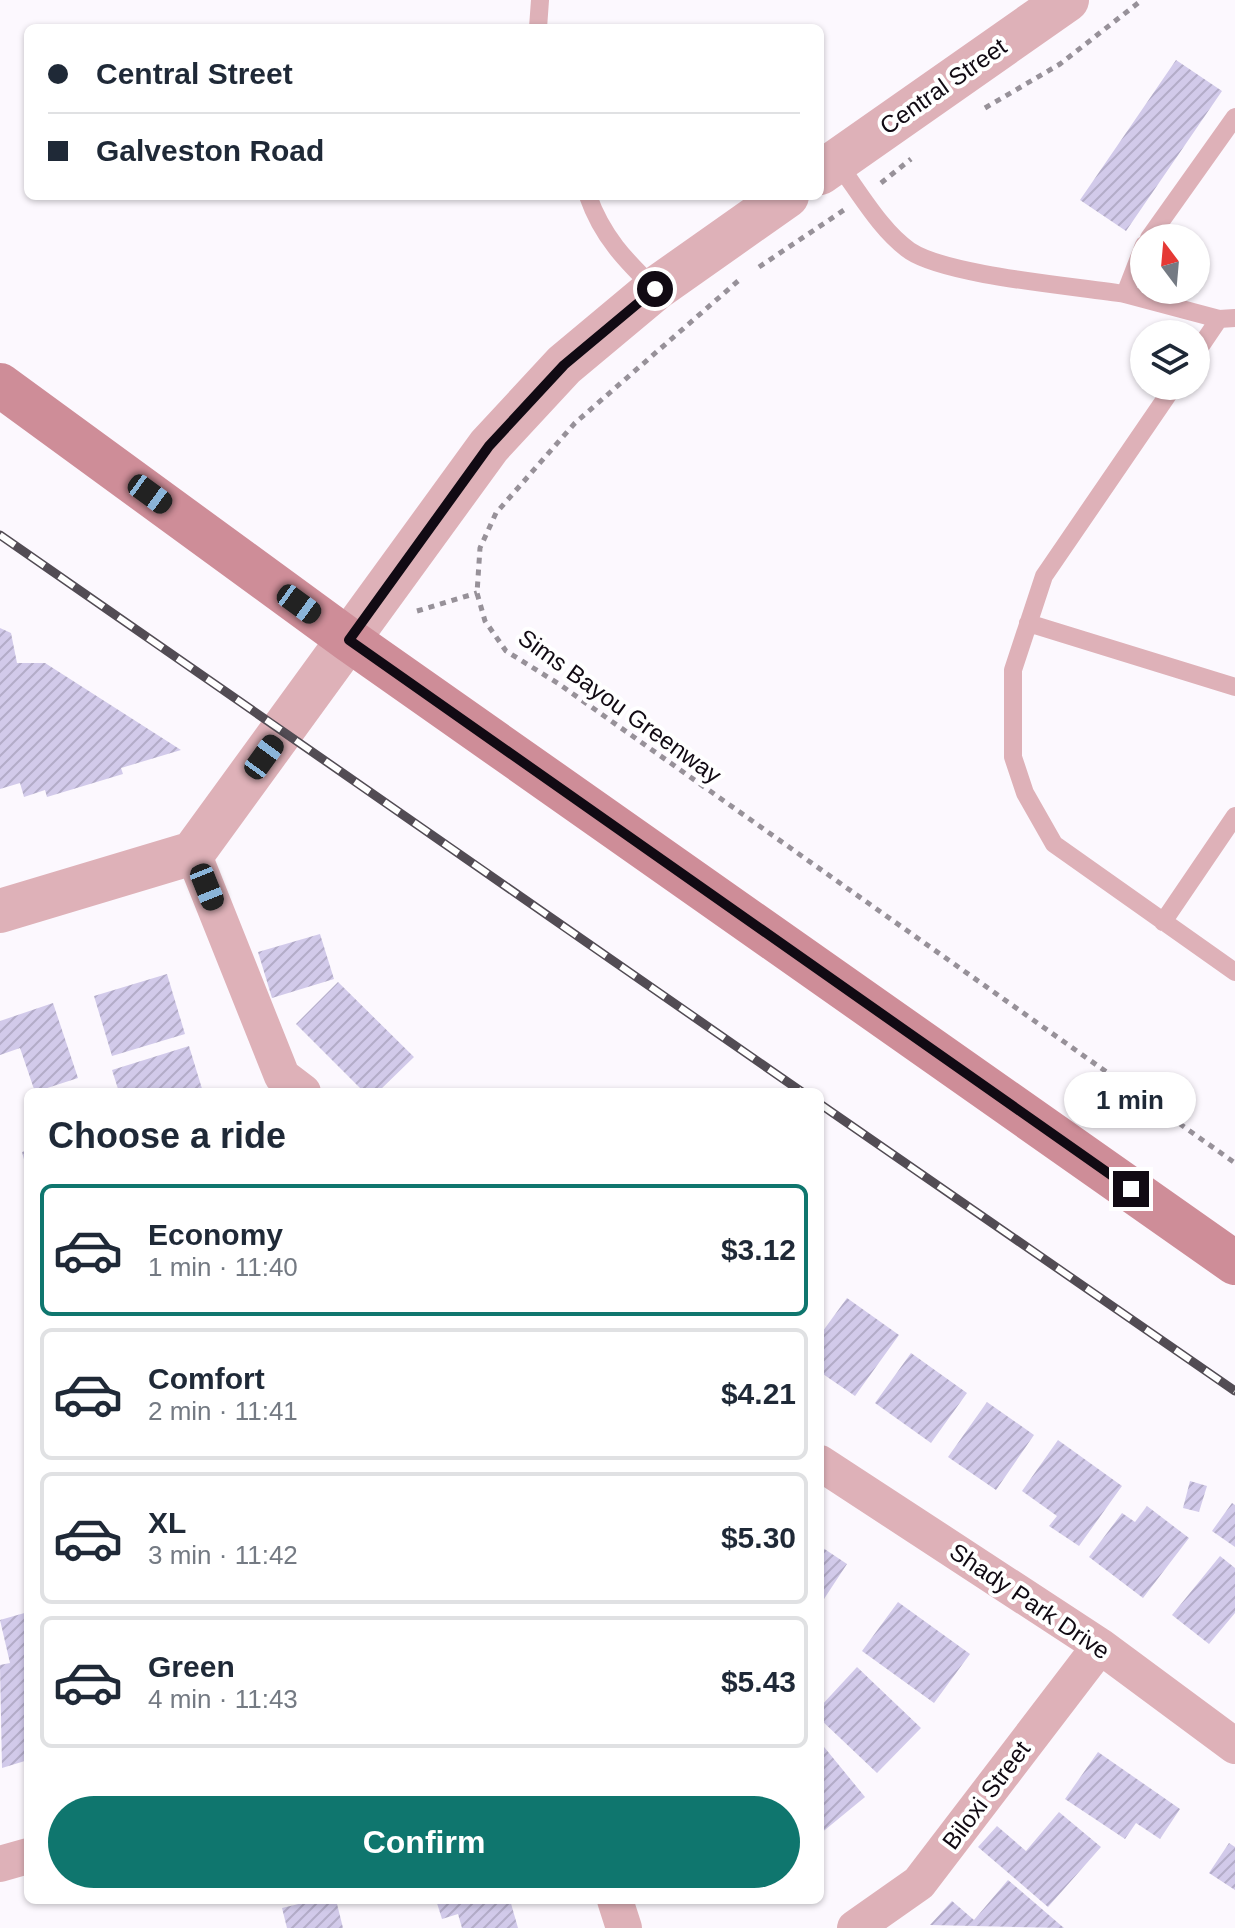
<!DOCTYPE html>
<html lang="en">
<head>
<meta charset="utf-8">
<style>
	:root { --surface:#fff; --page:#f2f2f3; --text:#1f2937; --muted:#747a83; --line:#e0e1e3; --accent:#0f766e }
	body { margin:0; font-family:Helvetica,sans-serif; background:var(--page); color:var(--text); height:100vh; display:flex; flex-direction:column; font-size:30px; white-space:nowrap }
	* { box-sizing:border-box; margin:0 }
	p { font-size:26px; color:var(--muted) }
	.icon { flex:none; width:44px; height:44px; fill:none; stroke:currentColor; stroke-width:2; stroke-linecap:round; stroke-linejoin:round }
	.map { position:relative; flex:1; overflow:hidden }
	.side { position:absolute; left:24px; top:1088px; width:800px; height:816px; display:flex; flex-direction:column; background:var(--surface); border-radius:12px; box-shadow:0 2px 6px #0004 }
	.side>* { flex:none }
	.hud { position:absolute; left:24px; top:24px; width:800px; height:176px; border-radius:12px; box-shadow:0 2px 6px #0004; display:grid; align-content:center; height:176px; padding:0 24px; background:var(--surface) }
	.needle { width:52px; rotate:344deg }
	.fabs { position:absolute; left:1130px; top:224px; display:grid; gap:16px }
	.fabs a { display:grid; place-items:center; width:80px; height:80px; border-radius:50%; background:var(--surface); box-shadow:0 2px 6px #0004; font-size:40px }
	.end { position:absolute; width:36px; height:36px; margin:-18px; border:10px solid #110a13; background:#fff; box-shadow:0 0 0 4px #fff }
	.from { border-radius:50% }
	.bubble { position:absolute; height:56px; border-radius:28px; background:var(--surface); box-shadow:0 2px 6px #0004; font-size:26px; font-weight:800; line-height:56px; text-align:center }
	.car { position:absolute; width:24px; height:48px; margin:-24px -12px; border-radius:10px; box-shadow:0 0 6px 2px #0007; background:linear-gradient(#222 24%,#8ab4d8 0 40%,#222 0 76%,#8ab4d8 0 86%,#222 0) }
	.hud b { display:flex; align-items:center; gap:28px; height:76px; font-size:30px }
	.hud b+b { border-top:2px solid var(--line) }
	.hud i { width:20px; height:20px; background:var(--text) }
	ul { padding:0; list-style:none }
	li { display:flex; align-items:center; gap:24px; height:132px; margin:0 16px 12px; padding:0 8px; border:4px solid var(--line); border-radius:12px }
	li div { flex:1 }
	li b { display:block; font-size:30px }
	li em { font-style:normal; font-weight:800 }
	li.selected { border-color:var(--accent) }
	li>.icon { width:72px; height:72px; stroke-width:1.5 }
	h2 { padding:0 24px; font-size:36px; line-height:96px }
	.primary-button { display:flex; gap:16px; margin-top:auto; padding:16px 24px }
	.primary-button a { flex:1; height:92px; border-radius:48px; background:var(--accent); color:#fff; font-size:32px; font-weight:800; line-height:92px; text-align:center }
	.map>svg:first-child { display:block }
	.building { fill:url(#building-hatch) }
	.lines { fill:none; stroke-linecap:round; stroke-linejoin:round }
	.path { stroke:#979199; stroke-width:5; stroke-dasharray:6 6; stroke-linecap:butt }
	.service { stroke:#deb1b8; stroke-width:18 }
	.minor { stroke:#deb1b8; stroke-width:36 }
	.tertiary { stroke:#deb1b8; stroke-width:44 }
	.secondary { stroke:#ce8d98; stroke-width:44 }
	.rail-casing { stroke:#524c54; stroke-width:9 }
	.rail { stroke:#fff; stroke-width:6; stroke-dasharray:18; stroke-linecap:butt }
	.route { stroke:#110a13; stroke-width:10 }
	.labels { text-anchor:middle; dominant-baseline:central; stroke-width:8; stroke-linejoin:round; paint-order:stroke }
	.street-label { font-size:24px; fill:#110a13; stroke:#fff }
</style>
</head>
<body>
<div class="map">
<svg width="1235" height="1928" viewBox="0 0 1235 1928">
	<defs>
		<pattern id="building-hatch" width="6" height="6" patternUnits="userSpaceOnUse" patternTransform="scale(2)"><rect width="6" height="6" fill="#d2caea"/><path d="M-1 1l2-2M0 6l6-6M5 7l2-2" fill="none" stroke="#b3acc8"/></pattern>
	</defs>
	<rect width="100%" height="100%" fill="#fcf8fe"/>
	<path class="building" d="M1176,60L1222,91L1126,231L1080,200Z
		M0,628L11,633L17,663H45L181,750L121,768L123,774L47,797L45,790L24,797L20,783L0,789Z
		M320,934L334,979L272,998L258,952Z
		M167,974L185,1034L112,1056L94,996Z
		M338,982L414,1057L378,1092H364L296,1024Z
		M53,1003L78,1078L35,1092L20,1048L0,1055V1021Z
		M189,1046L203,1092H119L112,1070Z
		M28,1150V1171H27L22,1152Z
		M847,1298L899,1335L855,1396L820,1372V1335Z
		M911,1353L967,1393L931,1443L875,1403Z
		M987,1402L1034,1435L996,1490L948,1457Z
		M1058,1440L1122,1486L1079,1546L1049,1526L1057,1516L1022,1491Z
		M1190,1481L1207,1486L1199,1512L1183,1508Z
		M1232,1503L1235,1505V1547L1212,1531Z
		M1147,1506L1189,1538L1143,1598L1089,1557L1122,1513L1135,1522Z
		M820,1546L847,1564L820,1605Z
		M1220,1556L1235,1568V1613L1209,1644L1172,1615Z
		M898,1602L970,1654L934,1703L862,1651Z
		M28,1612V1760L2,1768L0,1665L10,1663L0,1620Z
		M857,1667L921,1728L877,1773L820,1719V1707Z
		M820,1742L865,1797L820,1834Z
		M1098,1752L1180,1809L1160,1839L1136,1823L1125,1839L1065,1799Z
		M1059,1812L1101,1847L1048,1907L978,1847L997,1826L1026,1851Z
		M1229,1843L1235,1847V1890L1209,1873Z
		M1008,1880L1064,1928L930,1925L952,1901L974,1920Z
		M315,1900H336L343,1928H287L282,1908Z
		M436,1900H510L518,1928H462L458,1914L442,1919Z"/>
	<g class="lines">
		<path class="path" d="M985,108L1060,64L1142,0
			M881,183L911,159
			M759,267L844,210
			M738,281L575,423L496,513L480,548L477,593L485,621L506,651L559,684L1235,1163
			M417,611L477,593"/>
		<path class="service" d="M538,28L540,0
			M836,161C858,190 880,230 910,251C948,276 1075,286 1125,294L1144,245
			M588,196C602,236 625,260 655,289
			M1149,238L1235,117
			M1125,294L1219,319L1235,318
			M1196,353L1219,319
			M1174,386L1044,576L1013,670V757L1025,793L1054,844L1235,972
			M1028,623L1235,687
			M1163,922L1235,816"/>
		<path class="minor" d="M193,853L282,1076L303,1092
			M820,1463L1100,1646L1235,1746
			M0,1864L28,1856
			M615,1900L624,1928
			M855,1928L919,1883L1100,1646"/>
		<path class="tertiary" d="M820,173L1067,0
			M0,911L193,853L489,446L564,365L655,289L787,196"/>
		<path class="secondary" d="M0,385L349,640L1235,1263"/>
		<g class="rail-casing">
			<path id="rail" d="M0,535L802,1092
				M820,1104L1235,1391"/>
		</g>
		<use href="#rail" class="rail"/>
	</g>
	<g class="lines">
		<path class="route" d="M655,289L564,365L489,446L349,640L1131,1189"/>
	</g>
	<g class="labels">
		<g class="street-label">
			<text transform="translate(943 86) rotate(-35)">Central Street</text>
			<text transform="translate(620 706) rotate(36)">Sims Bayou Greenway</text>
			<text transform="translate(1030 1601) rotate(34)">Shady Park Drive</text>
			<text transform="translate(986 1795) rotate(-53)">Biloxi Street</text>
		</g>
	</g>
</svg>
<div class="fabs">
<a><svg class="needle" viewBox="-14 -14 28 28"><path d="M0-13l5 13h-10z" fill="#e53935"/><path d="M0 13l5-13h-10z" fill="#747a83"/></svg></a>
<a><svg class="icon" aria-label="layers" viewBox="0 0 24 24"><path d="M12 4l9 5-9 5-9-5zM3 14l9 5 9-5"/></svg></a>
</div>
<i class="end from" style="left:655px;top:289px"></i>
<i class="end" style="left:1131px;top:1189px"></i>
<div class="bubble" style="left:1064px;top:1072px;width:132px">1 min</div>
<i class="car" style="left:150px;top:494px;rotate:126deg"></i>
<i class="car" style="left:299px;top:604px;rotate:126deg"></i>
<i class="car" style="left:264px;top:757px;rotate:36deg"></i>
<i class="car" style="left:207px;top:887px;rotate:158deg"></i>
<div class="hud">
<b><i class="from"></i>Central Street</b>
<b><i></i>Galveston Road</b>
</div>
<section class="side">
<h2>Choose a ride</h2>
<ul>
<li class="selected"><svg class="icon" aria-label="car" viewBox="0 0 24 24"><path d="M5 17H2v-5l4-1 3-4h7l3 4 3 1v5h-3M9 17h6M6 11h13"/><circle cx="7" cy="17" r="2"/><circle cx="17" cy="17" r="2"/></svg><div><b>Economy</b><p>1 min · 11:40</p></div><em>$3.12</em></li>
<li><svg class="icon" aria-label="car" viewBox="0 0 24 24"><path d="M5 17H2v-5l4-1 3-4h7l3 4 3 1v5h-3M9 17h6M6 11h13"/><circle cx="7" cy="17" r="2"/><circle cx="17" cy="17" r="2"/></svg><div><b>Comfort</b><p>2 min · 11:41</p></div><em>$4.21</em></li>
<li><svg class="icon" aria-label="car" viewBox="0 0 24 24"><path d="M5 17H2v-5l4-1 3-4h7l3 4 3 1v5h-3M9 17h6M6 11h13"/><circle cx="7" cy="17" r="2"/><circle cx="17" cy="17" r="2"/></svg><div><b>XL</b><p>3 min · 11:42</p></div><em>$5.30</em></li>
<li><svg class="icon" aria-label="car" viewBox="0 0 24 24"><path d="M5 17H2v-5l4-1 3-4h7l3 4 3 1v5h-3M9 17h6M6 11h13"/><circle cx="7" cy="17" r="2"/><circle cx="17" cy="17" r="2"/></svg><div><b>Green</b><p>4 min · 11:43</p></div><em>$5.43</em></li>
</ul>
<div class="primary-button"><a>Confirm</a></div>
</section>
</div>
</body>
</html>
